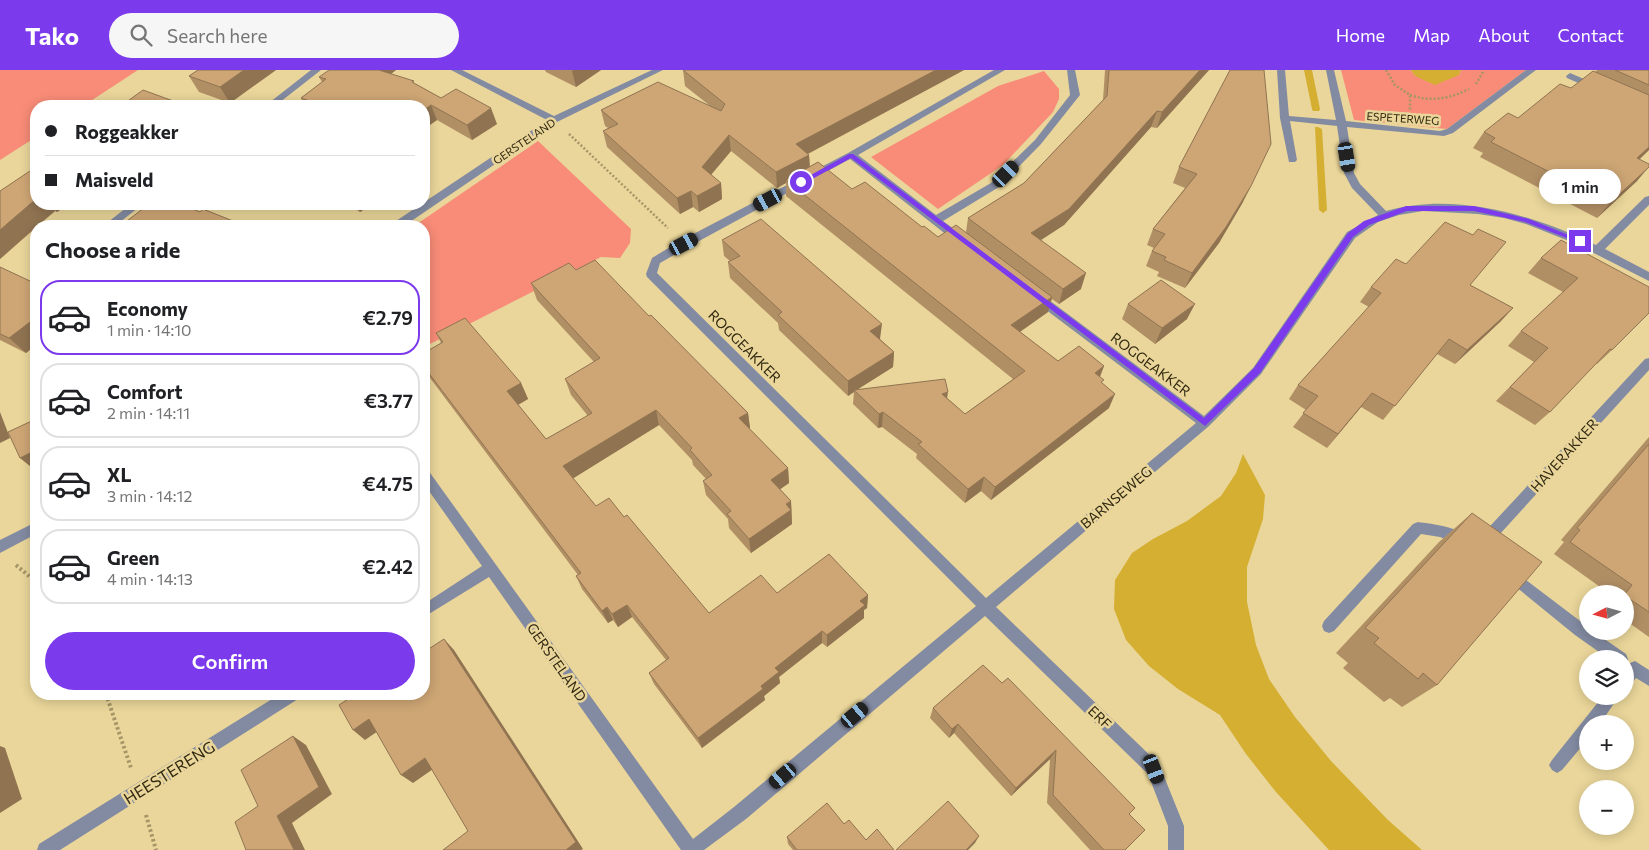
<!DOCTYPE html>
<html lang="en">
<head>
<meta charset="utf-8">
<style>
	:root { --surface:#fff; --page:#f6f6f6; --text:#202124; --muted:#757577; --line:#e0e0e0; --accent:#7c3aed }
	body { margin:0; font-family:Commissioner,sans-serif; background:var(--page); color:var(--text); height:100vh; display:flex; flex-direction:column; font-size:19px; white-space:nowrap }
	* { box-sizing:border-box; margin:0 }
	p { font-size:16px; color:var(--muted) }
	.icon { flex:none; width:28px; height:28px; fill:none; stroke:currentColor; stroke-width:2; stroke-linecap:round; stroke-linejoin:round }
	.map { position:relative; flex:1; overflow:hidden }
	.side { position:absolute; left:30px; top:150px; width:400px; height:480px; display:flex; flex-direction:column; background:var(--surface); border-radius:20px; box-shadow:0 2px 12px #0003 }
	.side>* { flex:none }
	.banner { position:absolute; left:30px; top:30px; width:400px; height:110px; border-radius:20px; box-shadow:0 2px 12px #0003; display:grid; align-content:center; height:110px; padding:0 15px; background:var(--surface) }
	.needle { width:32px; rotate:264deg }
	.controls { position:absolute; left:1579px; top:515px; display:grid; gap:10px }
	.controls a { display:grid; place-items:center; width:55px; height:55px; border-radius:50%; background:var(--surface); box-shadow:0 2px 12px #0003; font-size:25px }
	.end { position:absolute; width:22px; height:22px; margin:-11px; border:6px solid #7c3aed; background:#fff; box-shadow:0 0 0 2px #fff }
	.from { border-radius:50% }
	.bubble { position:absolute; height:35px; border-radius:18px; background:var(--surface); box-shadow:0 2px 12px #0003; font-size:16px; font-weight:600; line-height:35px; text-align:center }
	.car { position:absolute; width:15px; height:30px; margin:-15px -8px; border-radius:6px; box-shadow:0 0 4px 1px #0007; background:linear-gradient(#222 24%,#8ab4d8 0 40%,#222 0 76%,#8ab4d8 0 86%,#222 0) }
	.banner b { display:flex; align-items:center; gap:18px; height:48px; font-size:19px }
	.banner b+b { border-top:1px solid var(--line) }
	.banner i { width:12px; height:12px; background:var(--text) }
	ul { padding:0; list-style:none }
	li { display:flex; align-items:center; gap:15px; height:75px; margin:0 10px 8px; padding:0 5px; border:2px solid var(--line); border-radius:20px }
	li div { flex:1 }
	li b { display:block; font-size:19px }
	li em { font-style:normal; font-weight:600 }
	li.selected { border-color:var(--accent) }
	li>.icon { width:45px; height:45px; stroke-width:1.5 }
	h2 { padding:0 15px; font-size:22px; line-height:60px }
	.button { display:flex; gap:10px; margin-top:auto; padding:10px 15px }
	.button a { flex:1; height:58px; border-radius:30px; background:var(--accent); color:#fff; font-size:20px; font-weight:600; line-height:58px; text-align:center }
	header { display:flex; align-items:center; gap:30px; box-sizing:border-box; height:70px; padding:0 25px; background:var(--accent); color:#fff }
	header strong { font-size:24px }
	nav { display:flex; gap:28px; margin-inline-start:auto; font-size:18px }
	.search { width:350px; height:45px; background:var(--page); display:flex; align-items:center; gap:12px; box-sizing:border-box; padding:0 18px; border-radius:28px; color:var(--muted); font-size:19px }
	.map>svg:first-child { display:block }
	.green { fill:#f88c78 }
	.water { fill:#d4af32 }
	.lines { fill:none; stroke-linecap:round; stroke-linejoin:round }
	.stream { fill:#d4af32; fill-rule:evenodd }
	.path-far1 { stroke:#a59567; stroke-width:2.5; stroke-dasharray:2 2; stroke-linecap:butt }
	.path { stroke:#a59567; stroke-width:4; stroke-dasharray:2.5 2.5; stroke-linecap:butt }
	.minor { fill:#838ba2; fill-rule:evenodd }
	.wall { fill:#b18f65 }
	.shaded-wall { fill:#907452 }
	.building { fill:#cea675; stroke:#907452 }
	.route { fill:#7c3aed }
	.labels { text-anchor:middle; dominant-baseline:central; stroke-width:5; stroke-linejoin:round; paint-order:stroke }
	.far-street-label { font-size:11px; fill:#302810; stroke:#ead69a }
	.street-label { font-size:14px; fill:#302810; stroke:#ead69a }
	.near-street-label { font-size:16px; fill:#302810; stroke:#ead69a }
</style>
</head>
<body>
<header>
<strong>Tako</strong>
<div class="search"><svg class="icon" aria-label="search" viewBox="0 0 24 24"><circle cx="10" cy="10" r="6"/><path d="M15 15l6 6"/></svg>Search here</div>
<nav><a>Home</a><a>Map</a><a>About</a><a>Contact</a></nav>
</header>
<div class="map">
<svg width="1649" height="780" viewBox="0 0 1649 780">
	<rect width="100%" height="100%" fill="#ead69a"/>
	<path class="green" d="M0,0H138L83,36H36V67L0,90Z
		M1341,0H1411L1415,6L1459,5L1461,0H1526L1447,59L1354,50Z
		M1044,1L1059,19V29L1053,42L1003,95L938,139L871,87L998,16Z
		M538,71L631,159L630,173L620,188L601,187L424,277V156H414Z"/>
	<path class="water" d="M1411,0H1461L1459,5L1435,15L1415,6Z
		M1243,384L1265,425L1263,449L1247,497V532L1256,575L1269,609L1295,647L1331,691L1388,750L1422,780H1329L1276,722L1246,684L1220,645L1178,619L1149,596L1126,570L1114,539L1115,510L1132,483L1153,469L1187,451L1221,426L1236,403Z"/>
	<g class="lines">
		<path class="stream" d="M1304,0H1312L1320,39L1319,41H1313L1312,39Z
			M1315,57H1318L1322,59L1327,140L1323,143L1319,140Z"/>
		<path class="path-far1" d="M1386,0L1395,15L1410,25V41
			M1476,14L1484,0
			M1410,25C1431,32 1449,29 1469,19
			M569,64L668,158"/>
		<path class="path" d="M16,495L36,512
			M106,624L131,698
			M146,745L156,780"/>
		<path class="minor" d="M311,0H321L275,36H265Z
			M451,0H462L554,46L652,0H663L557,52L404,156H392L393,153L547,50Z
			M994,0H1005L858,85L936,145L991,113L1035,70L1070,25L1067,0H1075L1080,25L1041,74L999,117L943,151L965,167L966,170L965,173H957L850,89L688,177L660,193L657,203L986,528L1196,353L1033,230L1031,227L1033,224H1041L1204,346L1253,298L1347,162L1378,145L1352,118L1344,103L1337,56L1290,51L1297,90L1295,92H1289L1280,48L1277,0H1285L1289,46L1336,50L1326,0H1334L1346,51L1440,61L1447,59L1526,0H1536L1453,63L1444,66L1347,57L1354,103L1360,114L1386,141C1456,121 1533,145 1596,175L1645,127L1649,126V135L1605,179L1649,202V211L1574,173L1526,154L1504,148L1478,144L1423,141L1399,145L1378,152L1355,168L1261,304L1209,356L996,537L1159,694L1184,756V780H1168V756L1148,704L985,546L746,749L704,780H681L489,507L424,547V534L482,496L424,414V399L428,400L693,769L734,737L976,536L647,207L646,204L652,188L680,171L848,83Z
			M1570,3L1598,15L1600,17L1595,20L1592,19L1567,8L1566,6Z
			M131,134H143L115,156H103Z
			M1649,288V300L1490,475L1485,477L1480,475L1478,471L1480,467L1645,289Z
			M36,452V464L0,483V470Z
			M1418,452C1432,454 1463,457 1470,471L1468,475L1463,477L1440,467L1421,464L1334,561L1329,563L1324,561L1322,556L1324,551L1413,454Z
			M1510,498L1588,557V561H1593L1626,584L1628,589L1626,594L1625,589H1609L1575,565L1505,508L1503,504L1505,500Z
			M1635,591L1649,600V616L1636,608L1630,615L1625,617V599L1630,593Z
			M280,624H300L298,629L60,780H37L39,774Z
			M1603,626H1619L1600,654H1588V669L1562,700L1557,703L1552,700L1549,695L1552,690Z"/>
	</g>
	<path class="wall" d="M198,0H276L230,33L199,22L189,6Z
		M396,0L391,4L414,13L441,28L497,54L472,70L437,50L424,59V36H305L301,28L322,12L319,7Z
		M545,0H601L576,17L546,2Z
		M683,0H964L808,84L809,85L810,97L852,119L922,157L938,167L966,162L968,148L1024,113L1103,30L1105,0H1209L1157,58L1151,57L1064,155L1041,170L1081,219L1059,234L1052,229L1048,242L1020,262L1058,291L1104,296L1100,307L1102,314L1109,338L991,430L981,421L965,433L916,388L917,384L882,357L878,358L853,334L854,322L848,326L779,260L778,253L730,208L728,192L730,191L724,186L722,170L880,269L894,282L893,297L858,319L947,328L965,344L1013,309L786,126V113L777,118L731,81L711,105L721,113L722,129L699,142L693,137L680,144L607,77L603,61L608,58L605,56L601,40L709,35L685,16Z
		M1230,0L1243,132L1219,173L1185,218L1157,206L1159,202L1146,196L1152,181L1154,178L1147,175L1153,159L1185,118L1173,113L1179,97Z
		M1597,0H1649V80L1639,90L1637,111L1597,148L1480,87L1483,83L1473,78L1484,62L1518,48L1571,18L1595,2Z
		M0,121L36,134H69L57,142L55,141L0,189Z
		M309,134H328L319,140Z
		M347,134H372L360,142Z
		M1561,170L1612,280L1597,294L1596,293L1550,342L1535,355L1496,331L1534,292L1508,276L1521,261L1563,222L1528,203L1541,188Z
		M1406,194L1470,215L1513,238L1500,252L1455,294L1437,284L1383,350L1361,337L1327,378L1293,357L1306,340L1289,329L1298,315L1369,237L1360,232L1371,217Z
		M0,197L32,212L36,209V275L26,283L0,270Z
		M576,200L649,246L748,343L750,358L749,359L788,398L789,413L780,419L791,431L792,454L751,483L729,458L728,449L706,425L703,411L706,409L693,395L692,390L659,355L573,408L596,436L624,447L709,543L777,523L868,525L867,538L864,540V548L827,577L822,573L779,607L780,613L764,626L765,630L702,678L654,614L649,603L666,590L632,547L618,557L613,550L608,553L582,519L576,506L578,505L424,300V283L441,273L436,263L521,313L528,329L518,335L546,369L588,346L571,325L565,309L594,292L537,230L531,213Z
		M1128,234L1187,249L1155,274L1122,249Z
		M1649,367V567L1625,550V524H1610L1554,484L1564,472L1561,470Z
		M1472,443L1437,615L1402,637L1390,628L1384,632L1343,598L1348,593L1336,583L1439,472Z
		M983,595L1129,744L1125,780H1090L1047,733L1050,689L1011,726L954,663L949,668L930,648L933,638Z
		M844,754L866,770L894,780H793L788,774L787,767Z"/>
	<path class="shaded-wall" d="M244,0H276L230,33L220,17Z
		M374,0H396L379,13Z
		M573,0H601L576,17L572,1Z
		M936,0H964L796,90V74Z
		M1200,0H1209L1157,58L1162,42Z
		M389,31L391,36H382Z
		M431,35L437,50L424,59V40Z
		M491,38L497,54L472,70L467,55Z
		M1157,41L1151,57L1064,155L1027,179L1031,163Z
		M729,65L731,81L704,113L702,97Z
		M1649,77V80L1623,104L1637,88Z
		M809,85L810,101L786,110V113L777,118L776,102Z
		M1649,97L1637,111L1597,148L1610,133Z
		M721,113L722,129L699,142L697,126Z
		M1251,116L1243,132L1219,173L1185,218L1192,203Z
		M691,121L693,137L680,144L677,128Z
		M36,129V134H48L55,141L37,156H36V157L0,189V160Z
		M50,134H69L57,142Z
		M315,134H328L319,140Z
		M355,134H372L360,142Z
		M238,153L240,156H233Z
		M1086,203L1081,219L1059,234L1063,219Z
		M1052,227L1048,242L1008,270L1011,255Z
		M1195,234L1187,249L1155,274L1162,258Z
		M1513,238L1500,252L1455,294L1467,280Z
		M34,249L36,252V275L26,283L9,268Z
		M882,254L880,269L869,276L870,261Z
		M894,282L893,297L855,321L854,320V322L848,326V311Z
		M1104,296L1098,311L1095,303Z
		M521,313L528,329L514,337L507,321Z
		M948,322L946,336L942,324Z
		M1372,323L1361,337L1327,378L1338,364Z
		M1115,324L1109,338L991,430L995,417Z
		M656,340L659,355L569,411L563,396Z
		M0,342L10,368L0,373Z
		M883,342L882,357L878,358L879,344Z
		M748,343L750,358L741,364L739,348Z
		M36,380V401L20,388Z
		M788,398L789,413L772,425L771,410Z
		M984,407L981,421L965,433L968,419Z
		M791,431L792,454L751,483L749,469Z
		M868,525L867,538L864,540V548L827,577V565L860,531Z
		M627,535L632,547L618,557L612,544Z
		M607,537L613,550L608,553L602,541Z
		M822,561V573L779,607L780,613L764,626L765,630L702,678L698,668L775,598Z
		M444,569L454,580L583,779L581,780H566Z
		M369,649L381,659L365,670L353,660Z
		M958,654L954,663L949,668L952,659Z
		M293,666L306,675L332,724L292,753L305,780H294L277,746Z
		M0,676L5,678L22,729L0,743Z
		M1056,680L1050,689L1011,726L1016,718Z
		M425,688L436,697L413,713L401,705Z
		M979,766L975,773L968,780H966Z"/>
	<path class="building" d="M198,0H244L220,17L189,6Z
		M329,0H379L414,11L412,12L441,28L456,19L491,38L467,55L431,35L424,40V36H399L389,31L382,36H323L301,28L326,9L319,7Z
		M683,0H936L796,74L809,85L776,102L729,65L702,97L721,113L697,126L691,121L677,128L603,61L618,54L601,40L658,12L721,41L725,34Z
		M1109,0H1200L1162,42L1157,41L1069,139L1031,163L1086,203L1063,219L968,148L1024,113L1107,26Z
		M1230,0H1264L1271,74L1251,116L1226,157L1192,203L1164,190L1166,187L1152,181L1165,164L1153,159L1197,104L1179,97Z
		M1615,0H1649V15Z
		M1593,1L1649,25V77L1637,88L1649,94V97L1610,133L1491,72L1495,68L1484,62L1508,43L1518,48L1560,14L1571,18Z
		M143,20L187,36H121Z
		M818,92L852,119L865,112L922,157L924,156L938,167L956,155L1052,227L1011,255L1058,291L1079,276L1104,296L1095,303L1104,310L1101,312L1115,324L995,417L984,407L968,419L918,374L922,372L883,342L879,344L854,320L945,309L948,322L942,324L965,344L1025,301L786,110Z
		M36,97V129L0,160V121Z
		M149,134H161L169,138L171,134H180L200,142L203,139L238,153L233,156H129L123,154Z
		M761,149L882,254L870,261L894,282L848,311L778,245L782,242L728,192L740,186L722,170Z
		M1445,152L1473,165L1478,159L1506,172L1470,215L1513,238L1467,280L1449,269L1395,336L1372,323L1338,364L1303,343L1318,326L1298,315L1381,223L1371,217L1396,189L1406,194Z
		M1561,170L1649,217V243L1612,280L1610,279L1550,342L1510,317L1548,278L1521,261L1578,208L1541,188Z
		M595,190L649,246L651,245L748,343L739,348L788,398L771,410L791,431L786,434L791,440L749,469L727,444L731,441L703,411L712,405L690,380L692,378L656,340L563,396L596,436L609,428L624,447L627,445L709,543L761,505L777,523L829,484L868,525L860,531L865,535L827,565L822,561L775,598L779,602L761,616L763,619L698,668L649,603L669,588L627,535L612,544L607,537L602,541L576,506L581,503L424,297V283L443,272L436,263L465,248L521,313L507,321L546,369L592,343L565,309L600,288L531,213L569,193L576,200Z
		M0,197L32,212L36,209V251L34,249L9,268L0,264Z
		M1161,210L1195,234L1162,258L1128,234Z
		M36,349V380L20,388L8,362Z
		M1649,374V542L1625,526V524L1632,515L1570,472L1580,460L1577,458Z
		M1472,443L1542,492L1437,615L1423,603L1418,609L1374,573L1379,568L1365,558Z
		M444,569L576,772L566,780H443L468,761L425,688L401,705L369,649L353,660L339,635L356,624H424V582Z
		M983,595L1002,613L1008,608L1135,738L1129,744L1145,760L1125,780H1104L1053,725L1056,680L1016,718L958,654L952,659L933,638Z
		M293,666L319,717L277,746L294,780H246L235,752L258,736L241,700Z
		M948,731L979,766L966,780H896Z
		M827,733L844,754L849,750L866,770L877,759L894,780H797L787,767Z"/>
	<path class="route" d="M849,84H853L1204,348L1254,298L1348,163L1364,151L1406,136H1474L1529,149L1583,171L1580,173L1525,152L1474,141H1407L1369,155L1353,167L1260,303L1205,356L851,88L803,114L798,112Z"/>
	<g class="labels">
		<g class="far-street-label">
			<text transform="translate(1403 48) rotate(4)">ESPETERWEG</text>
			<text transform="translate(524 71) rotate(-34)">GERSTELAND</text>
		</g>
		<g class="street-label">
			<text transform="translate(745 276) rotate(45)">ROGGEAKKER</text>
			<text transform="translate(1151 294) rotate(37)">ROGGEAKKER</text>
			<text transform="translate(1564 385) rotate(-48)">HAVERAKKER</text>
			<text transform="translate(1116 427) rotate(-40)">BARNSEWEG</text>
			<text transform="translate(557 592) rotate(55)">GERSTELAND</text>
			<text transform="translate(1100 647) rotate(44)">ERF</text>
		</g>
		<g class="near-street-label">
			<text transform="translate(169 702) rotate(-32)">HEESTERENG</text>
		</g>
	</g>
</svg>
<div class="controls">
<a><svg class="needle" viewBox="-14 -14 28 28"><path d="M0-13l5 13h-10z" fill="#e53935"/><path d="M0 13l5-13h-10z" fill="#757577"/></svg></a>
<a><svg class="icon" aria-label="layers" viewBox="0 0 24 24"><path d="M12 4l9 5-9 5-9-5zM3 14l9 5 9-5"/></svg></a>
<a>+</a>
<a>−</a>
</div>
<i class="end from" style="left:801px;top:112px"></i>
<i class="end" style="left:1580px;top:171px"></i>
<div class="bubble" style="left:1539px;top:99px;width:82px">1 min</div>
<i class="car" style="left:1347px;top:87px;rotate:171deg"></i>
<i class="car" style="left:1006px;top:104px;rotate:45deg"></i>
<i class="car" style="left:768px;top:130px;rotate:242deg"></i>
<i class="car" style="left:684px;top:174px;rotate:62deg"></i>
<i class="car" style="left:855px;top:645px;rotate:50deg"></i>
<i class="car" style="left:1154px;top:699px;rotate:159deg"></i>
<i class="car" style="left:783px;top:706px;rotate:230deg"></i>
<div class="banner">
<b><i class="from"></i>Roggeakker</b>
<b><i></i>Maisveld</b>
</div>
<section class="side">
<h2>Choose a ride</h2>
<ul>
<li class="selected"><svg class="icon" aria-label="car" viewBox="0 0 24 24"><path d="M5 17H2v-5l4-1 3-4h7l3 4 3 1v5h-3M9 17h6M6 11h13"/><circle cx="7" cy="17" r="2"/><circle cx="17" cy="17" r="2"/></svg><div><b>Economy</b><p>1 min · 14:10</p></div><em>€2.79</em></li>
<li><svg class="icon" aria-label="car" viewBox="0 0 24 24"><path d="M5 17H2v-5l4-1 3-4h7l3 4 3 1v5h-3M9 17h6M6 11h13"/><circle cx="7" cy="17" r="2"/><circle cx="17" cy="17" r="2"/></svg><div><b>Comfort</b><p>2 min · 14:11</p></div><em>€3.77</em></li>
<li><svg class="icon" aria-label="car" viewBox="0 0 24 24"><path d="M5 17H2v-5l4-1 3-4h7l3 4 3 1v5h-3M9 17h6M6 11h13"/><circle cx="7" cy="17" r="2"/><circle cx="17" cy="17" r="2"/></svg><div><b>XL</b><p>3 min · 14:12</p></div><em>€4.75</em></li>
<li><svg class="icon" aria-label="car" viewBox="0 0 24 24"><path d="M5 17H2v-5l4-1 3-4h7l3 4 3 1v5h-3M9 17h6M6 11h13"/><circle cx="7" cy="17" r="2"/><circle cx="17" cy="17" r="2"/></svg><div><b>Green</b><p>4 min · 14:13</p></div><em>€2.42</em></li>
</ul>
<div class="button"><a>Confirm</a></div>
</section>
</div>
</body>
</html>
